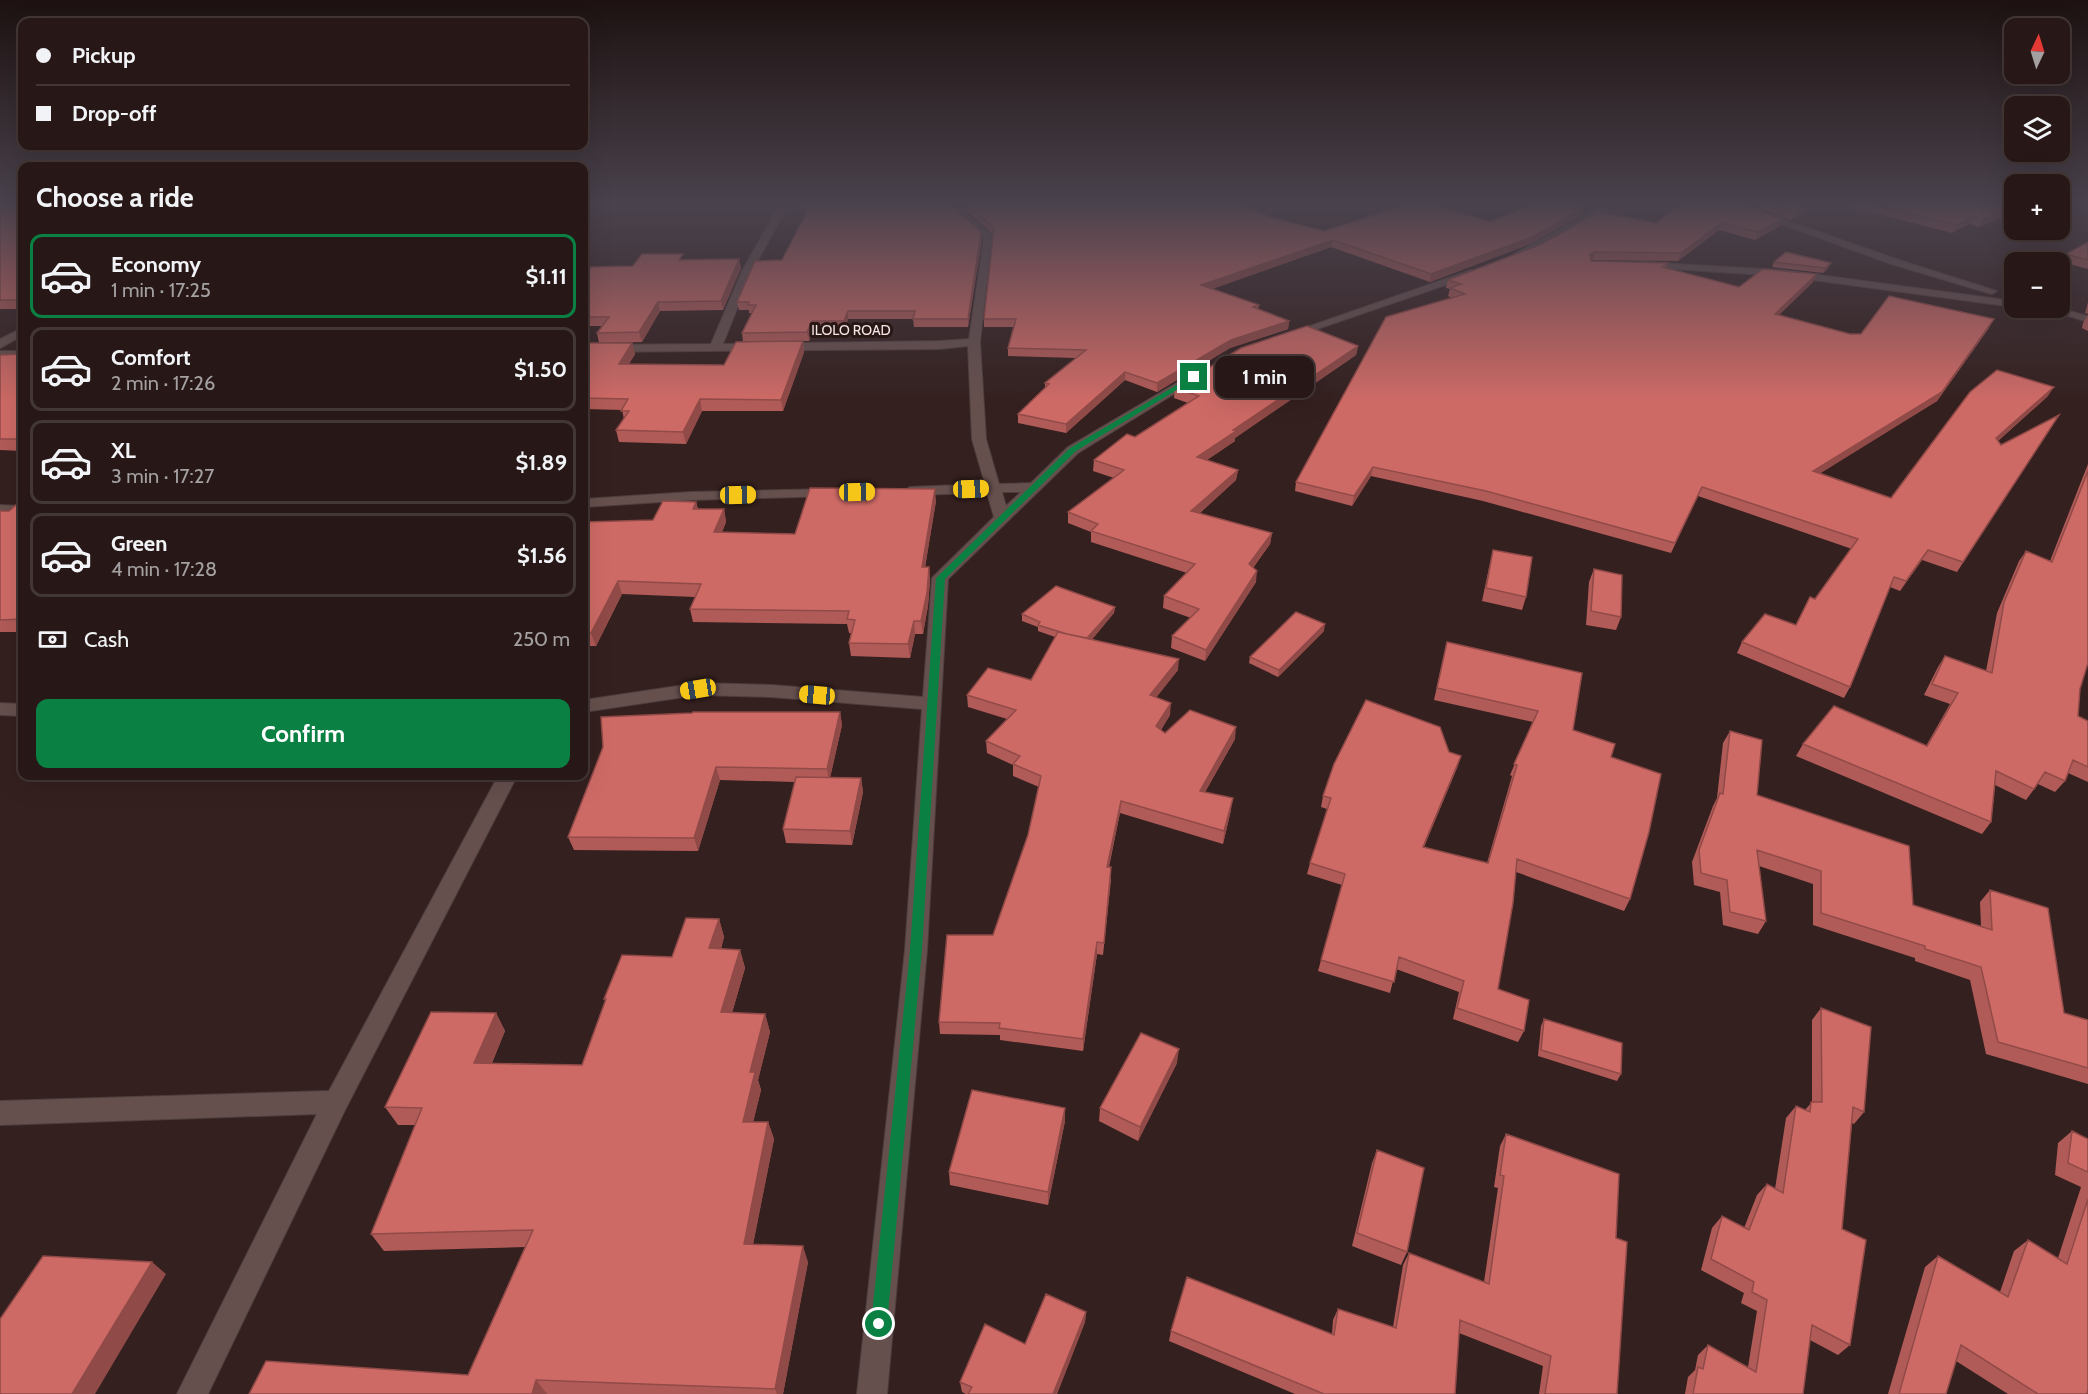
<!DOCTYPE html>
<html lang="en">
<head>
<meta charset="utf-8">
<style>
	:root { --surface:#271817; --page:#2f2120; --text:#f1f3f6; --muted:#a4a0a1; --line:#433736; --accent:#0b8043 }
	body { margin:0; font-family:Cabin,sans-serif; background:var(--page); color:var(--text); height:100vh; display:flex; flex-direction:column; font-size:22px; white-space:nowrap }
	* { box-sizing:border-box; margin:0 }
	p { font-size:20px; color:var(--muted) }
	.icon { flex:none; width:33px; height:33px; fill:none; stroke:currentColor; stroke-width:2; stroke-linecap:round; stroke-linejoin:round }
	.map { position:relative; flex:1; overflow:hidden }
	.sheet { position:absolute; left:18px; top:162px; width:570px; height:618px; display:flex; flex-direction:column; background:var(--surface); border-radius:12px; box-shadow:0 6px 24px #0002,0 0 0 2px var(--line) }
	.sheet>* { flex:none }
	.top-card { position:absolute; left:18px; top:18px; width:570px; height:132px; border-radius:12px; box-shadow:0 6px 24px #0002,0 0 0 2px var(--line); display:grid; align-content:center; height:132px; padding:0 18px; background:var(--surface) }
	.needle { width:39px; rotate:4deg }
	.fabs { position:absolute; left:2004px; top:18px; display:grid; gap:12px }
	.fabs a { display:grid; place-items:center; width:66px; height:66px; border-radius:12px; background:var(--surface); box-shadow:0 6px 24px #0002,0 0 0 2px var(--line); font-size:30px }
	.end { position:absolute; width:27px; height:27px; margin:-14px; border:8px solid #0b8043; background:#fff; box-shadow:0 0 0 3px #fff }
	.from { border-radius:50% }
	.bubble { position:absolute; height:42px; border-radius:12px; background:var(--surface); box-shadow:0 6px 24px #0002,0 0 0 2px var(--line); font-size:20px; font-weight:700; line-height:42px; text-align:center }
	.car { position:absolute; width:18px; height:36px; margin:-18px -9px; border-radius:8px; box-shadow:0 0 4px 2px #0007; background:linear-gradient(#f5c518 24%,#345 0 40%,#f5c518 0 76%,#345 0 86%,#f5c518 0) }
	.top-card b { display:flex; align-items:center; gap:21px; height:57px; font-size:22px }
	.top-card b+b { border-top:2px solid var(--line) }
	.top-card i { width:15px; height:15px; background:var(--text) }
	ul { padding:0; list-style:none }
	li { display:flex; align-items:center; gap:18px; height:84px; margin:0 12px 9px; padding:0 6px; border:3px solid var(--line); border-radius:12px }
	li div { flex:1 }
	li b { display:block; font-size:22px }
	li em { font-style:normal; font-weight:700 }
	li.on { border-color:var(--accent) }
	li>.icon { width:54px; height:54px; stroke-width:1.5 }
	h2 { padding:0 18px; font-size:27px; line-height:72px }
	.pay { display:flex; align-items:center; gap:15px; height:66px; padding:0 18px; font-size:22px }
	.pay p { margin-inline-start:auto }
	.action { display:flex; gap:12px; margin-top:auto; padding:12px 18px }
	.action a { flex:1; height:69px; border-radius:12px; background:var(--accent); color:#fff; font-size:24px; font-weight:700; line-height:69px; text-align:center }
	.map>svg:first-child { display:block }
	.lines { fill:none; stroke-linecap:round; stroke-linejoin:round }
	.minor-casing { stroke:#4e3e3e; stroke-width:2 }
	.minor { fill:#66504e; fill-rule:evenodd }
	.wall { fill:#b15b58 }
	.shaded-wall { fill:#904a47 }
	.building { fill:#ce6a66; stroke:#904a47; stroke-width:1.5 }
	.route { fill:#0b8043 }
	.labels { text-anchor:middle; dominant-baseline:central; stroke-width:6; stroke-linejoin:round; paint-order:stroke }
	.far-street-label { font-size:14px; fill:#f3e5e4; stroke:#291716 }
</style>
</head>
<body>
<div class="map">
<svg width="2088" height="1394" viewBox="0 0 2088 1394">
	<rect width="100%" height="100%" fill="#34201f"/>
	<g class="lines">
		<g class="minor-casing">
			<path id="minor" d="M779,206H788L752,271L723,344L940,341L969,339L984,238L956,214L964,212L992,235L980,342L986,439L999,484L1031,483L1068,447L1190,375H1198L1200,378L1078,453L948,579L927,950L887,1394H857L905,950L922,709L771,697L698,695L584,712V700L698,683L771,685L923,697L932,578L994,517L987,493L910,495L903,491L910,487L985,484L972,439L968,346L940,349L584,352V345L711,344L742,271ZM1002,492H1021L1006,506Z
				M1603,206H1614L1539,250L1519,257L1514,254Z
				M1731,206H1745L1899,260L1997,291L1992,294L1988,293L1891,264Z
				M1643,262L1782,270L2014,301V307L1782,276L1639,267V263Z
				M1471,270L1476,273L1475,275L1294,337L1290,338L1284,335Z
				M2042,308H2059L2088,316V322Z
				M22,328V336L0,348V339Z
				M0,351H22V357L0,359Z
				M831,489L836,490L838,493L836,496L691,500L584,507V499L691,492Z
				M0,505L22,506V514L0,513Z
				M0,703L22,704V716L0,715Z
				M498,776H517L345,1110L208,1394H177L317,1114L0,1125V1101L329,1091Z"/>
		</g>
		<use href="#minor" class="minor"/>
	</g>
	<path class="wall" d="M0,206H22V309H0Z
		M800,206H1242L1273,218L1324,231L1490,222L1584,208L1582,215L1530,244L1430,282L1331,247L1212,289L1259,305L1258,309L1289,321L1288,329L1230,348L1157,392L1125,380L1066,433L1018,423V414L1045,388V383L1076,358L1008,356V348L1014,327H984V319L993,234L965,210L958,211L982,239L968,327H914L913,319H848L845,329H813L809,341H743L742,333L752,313H749V310H739L737,302L782,260L808,210L801,208Z
		M1679,206L1780,226L1755,240L1719,230L1678,261L1593,260H1591V261L1668,263L1666,268L1739,287L1813,282L1779,315L1850,334H1861L1989,328L1937,401L1820,473L1891,498L2048,396L1998,441L2001,445L2059,415L1957,572L1922,560L1900,591L1890,587L1850,687L1844,698L1737,653L1742,642L1796,625L1852,549L1698,496L1671,553L1483,501L1371,476L1352,506L1295,491L1296,482L1452,298L1448,296L1450,289L1446,288L1448,280L1656,223Z
		M1753,206H1814L1791,220Z
		M1846,206H2014V216L2009,215L1978,227L1969,224L1952,233Z
		M2088,242V269L2062,262L2066,254Z
		M739,259L741,268L723,310L660,311L642,342L599,343L597,333L602,326H584V274L633,266L684,260Z
		M1774,262L1831,263L1828,268L1823,273L1772,267Z
		M2088,302V314L2085,313Z
		M2088,315V331L2082,328L2083,323Z
		M803,341L804,352L783,411H702L686,444L619,442L616,430L624,419L622,410L584,409V348L632,343L635,354L629,364L724,365Z
		M1358,346L1356,355L1235,438V441L1207,460L1238,470L1236,480L1200,513L1272,533L1270,544L1253,568L1256,582L1205,661L1171,648L1172,636L1191,618L1163,608L1164,596L1187,573L1091,542V532L1068,523V512L1114,478L1093,471L1094,460L1135,437L1188,403L1174,398L1175,388Z
		M22,354V451L0,450V355Z
		M2088,464V663L2080,689L2078,716L2088,721V782L2068,773L2065,781L2055,792L2038,784L2026,800L1995,785L1991,822L1982,834L1796,756L1803,744L1926,746L1950,704L1924,695L1938,667L1945,656L1986,671L1997,613L2019,561L2026,551L2050,561Z
		M936,501L925,567H929L930,580L928,606L923,634H915L910,658L851,656L849,643L851,633H849L847,624L693,622L690,609L695,597L622,594L596,646H584V522L653,520L696,502L698,509H724L726,522L722,532L795,534Z
		M22,504V632H0V511H9Z
		M1493,550L1526,597L1522,610L1482,601L1490,563Z
		M1594,569L1621,617L1616,630L1586,625L1589,582Z
		M1115,607L1114,613L1092,639L1178,670L1156,697L1170,715L1161,730L1165,733L1235,739L1205,792L1231,810L1223,844L1120,813L1109,867L1111,880L1103,955L1097,954L1083,1051L1000,1040V1035L940,1034L939,1022L993,935L1028,835L1039,787L1013,776V765L987,753L986,741L1007,719L968,707L967,695L1031,680L1055,637L1038,631V627L1022,621V614Z
		M1324,631L1278,677L1249,663L1250,657Z
		M1447,642L1611,757L1630,899L1624,911L1516,872L1498,989L1524,1031L1518,1042L1453,1019L1459,992L1396,969L1390,993L1318,971L1342,885L1307,874L1310,863L1327,809L1321,807L1323,796L1449,752L1461,756L1457,768L1424,847L1487,863L1512,776L1510,775L1533,722L1434,700Z
		M840,712L842,725L830,778H861L863,792L852,845L786,843L783,829L795,782L720,780L698,851L574,850L568,837L603,747Z
		M1730,731L1757,795L1913,905L1981,926L1980,902L1990,890L2064,1013L2088,1020V1084L1986,1054L1970,980L1915,961V958L1813,925V884L1759,866L1766,921L1758,934L1723,925L1720,892L1694,885L1692,862L1713,806L1717,798L1723,743Z
		M719,919L724,937L721,949L740,950L745,968L732,1013L765,1014L770,1032L758,1080L761,1090L753,1122H768L774,1139L753,1244L808,1262L783,1394H249L468,1375L525,1247L384,1251L371,1234L415,1125H398L385,1107L496,1013L505,1031L492,1063L582,1065L605,1001L604,999L672,957Z
		M1821,1008L1864,1112L1854,1124L1852,1123L1842,1229L1850,1345L1838,1355L1810,1340L1803,1394H1685L1688,1377L1695,1370L1698,1355L1708,1345L1748,1367L1757,1311L1741,1303L1744,1293L1701,1270L1712,1228L1722,1216L1744,1228L1757,1195L1767,1184L1775,1189L1786,1118L1796,1106L1805,1110L1812,1102V1020Z
		M1544,1019L1621,1074L1617,1081L1538,1056L1541,1026Z
		M1177,1063L1138,1141L1099,1121L1100,1108Z
		M1065,1108V1121L1048,1205L950,1185L949,1172Z
		M2072,1131L2088,1139V1389L2087,1394H2008L1956,1361L1946,1394H1888L1925,1267L1938,1256L2000,1292L2014,1251L2028,1240L2058,1258L2081,1187L2055,1175L2058,1143Z
		M1506,1134L1616,1238L1617,1394H1539L1543,1366L1459,1333L1455,1394H1295L1169,1341L1171,1331L1332,1334L1333,1320L1338,1309L1393,1327L1403,1265L1409,1253L1484,1282L1498,1188L1494,1187L1500,1146Z
		M1377,1150L1407,1252L1401,1265L1352,1246L1372,1163Z
		M1086,1312L1085,1322L1057,1394H966L962,1392L960,1382L1025,1344Z"/>
	<path class="shaded-wall" d="M954,206H965V210L955,212L954,214Z
		M1805,206H1814L1791,220L1794,212Z
		M1584,208L1582,215L1530,244L1430,282L1431,274Z
		M2013,208L2009,215L1978,227L1982,219Z
		M1973,217L1969,224L1952,233L1956,225Z
		M1783,219L1780,226L1755,240L1758,232Z
		M1721,223L1719,230L1678,261L1681,253Z
		M981,232L982,239L968,327V319Z
		M1333,240L1331,247L1200,293L1201,285Z
		M1595,252L1593,260L1587,262L1590,254Z
		M739,259L741,268L723,310L721,301Z
		M1831,263L1828,268L1823,273L1825,268Z
		M1817,274L1813,282L1771,322L1775,314Z
		M658,302L660,311L642,342L639,332Z
		M848,311V319L845,329L844,321Z
		M1994,319L1989,328L1937,401L1808,481L1813,471Z
		M812,321L813,329L809,341L807,332Z
		M1289,321L1288,329L1230,348L1157,392V383L1231,340Z
		M803,341L804,352L783,411L781,400Z
		M632,343L635,354L622,375L619,364Z
		M1358,346L1356,355L1235,438V441L1196,467L1197,457L1233,430Z
		M1125,372V380L1066,433V424Z
		M2054,387L2048,396L1990,448L1996,438Z
		M700,399L702,411L686,444L683,432Z
		M1373,467L1371,476L1352,506L1354,496Z
		M1238,470L1236,480L1190,522L1191,511Z
		M935,489L936,501L923,580L922,567Z
		M696,502L699,514L693,509Z
		M724,509L726,522L717,545L714,532Z
		M1272,533L1270,544L1247,575L1249,564Z
		M1928,550L1922,560L1900,591L1906,581Z
		M929,567L930,580L928,606L923,634L921,621Z
		M1257,571L1256,582L1205,661L1206,650Z
		M618,581L622,594L596,646L591,633Z
		M1115,607L1114,613L1086,647V640Z
		M914,621L915,634L910,658L908,644Z
		M1325,624L1324,631L1278,677L1279,670Z
		M1179,659L1178,670L1149,707L1150,695Z
		M1171,703L1170,715L1155,738L1156,726Z
		M840,712L842,725L829,782L827,769Z
		M1236,727L1235,739L1199,803L1200,791Z
		M1461,756L1457,768L1419,858L1423,847Z
		M716,767L720,780L698,851L694,838Z
		M861,778L863,792L852,845L850,831Z
		M1233,798L1231,810L1223,844L1224,831Z
		M1121,801L1120,813L1106,879L1107,867Z
		M719,919L724,937L715,966L709,948Z
		M1097,942V954L1083,1051V1039Z
		M740,950L745,968L727,1030L721,1012Z
		M496,1013L505,1031L484,1080L474,1063Z
		M765,1014L770,1032L758,1080L761,1090L749,1139L743,1122L750,1072Z
		M1179,1049L1177,1063L1138,1141L1140,1127Z
		M1065,1108V1121L1048,1205V1192Z
		M768,1122L774,1139L750,1260L744,1244Z
		M803,1246L808,1262L783,1394H777L775,1389Z
		M152,1262L166,1274L95,1394H72Z
		M1086,1312L1085,1322L1057,1394H1053Z
		M536,1380L547,1394H532Z"/>
	<path class="building" d="M0,206H22V300H0Z
		M810,206H954L953,207L981,232L968,319H913L915,311H848L844,321H812L807,332L742,333L756,305H748L749,302H737L755,261L782,260Z
		M969,206H1242L1273,218L1324,231L1404,206H1437L1490,222L1531,206H1578L1584,208L1532,237L1431,274L1333,240L1201,285L1259,305L1253,307L1289,321L1231,340L1157,383L1125,372L1066,424L1018,414L1049,384L1045,383L1086,350L1008,348L1016,319H984L994,228Z
		M1679,206H1749L1783,219L1758,232L1721,223L1681,253L1595,252L1590,254L1591,261L1668,263L1662,267L1739,287L1763,269L1817,274L1775,314L1850,334H1861L1889,296L1994,319L1942,392L1813,471L1891,498L1970,392L1997,370L2054,387L1996,438L2001,445L2059,415L1963,562L1928,550L1906,581L1894,577L1850,687L1742,642L1765,614L1796,625L1810,597L1815,599L1858,539L1702,487L1675,543L1486,491L1373,467L1354,496L1296,482L1386,317L1465,294L1450,288L1461,284L1448,280L1542,244L1598,212L1656,223Z
		M1777,206H1805L1794,212Z
		M1879,206H2014V208H2013L1982,219L1973,217L1956,225Z
		M2088,242V260L2066,254Z
		M1786,252L1831,263L1825,268L1774,262Z
		M642,254H683L679,260L739,259L721,301L658,302L639,332L597,333L609,317H584V274H586L591,267L633,266Z
		M1307,326L1358,346L1233,430L1236,431L1197,457L1238,470L1191,511L1272,533L1249,564L1257,571L1206,650L1172,636L1199,609L1164,596L1195,564L1091,531L1098,524L1068,512L1124,470L1094,460L1127,434L1135,437L1199,396L1175,388L1241,348Z
		M803,341L781,400L700,399L683,432L616,430L629,411H621L628,399L584,398V348L588,343H632L619,364L724,365L736,342Z
		M22,354V439H0V355Z
		M2088,471V663L2080,689L2078,716L2088,721V767L2073,760L2065,781L2045,772L2034,789L1996,771L1991,822L1803,744L1834,706L1927,746L1958,693L1932,684L1945,656L1992,673L2004,602L2026,551L2052,562Z
		M810,488L935,489L922,567H929L927,593L921,621H914L908,644L849,643L855,620L847,619L849,611L690,609L701,584L618,581L591,633H584V522L653,520L663,501L696,502L693,509H724L714,532L795,534Z
		M17,504H22V619L0,620V511H9Z
		M1493,550L1532,557L1526,597L1486,588Z
		M1594,569L1622,575L1621,617L1591,611Z
		M1056,586L1115,607L1087,638L1067,634L1038,625L1040,622L1022,614Z
		M1296,612L1325,624L1279,670L1250,657Z
		M1058,632L1179,659L1150,695L1171,703L1156,726L1165,733L1190,710L1236,727L1200,791L1233,798L1224,831L1121,801L1107,867H1111L1104,943L1097,942L1083,1039L999,1028L1000,1023L939,1022L947,935H993L1028,835L1041,776L1013,764L1020,756L986,741L1016,710L967,695L988,668L1031,680Z
		M1447,642L1582,673L1573,730L1615,744L1611,757L1661,774L1649,832L1630,899L1517,859L1513,903L1498,989L1529,1000L1524,1031L1457,1008L1464,981L1399,957L1394,982L1321,960L1345,874L1310,863L1331,798L1323,796L1334,764L1366,700L1440,727L1449,752L1461,756L1423,847L1488,863L1517,765L1514,764L1538,711L1437,688Z
		M693,712H840L827,769L716,767L694,838L568,837L603,747L601,717L692,713Z
		M1730,731L1762,740L1757,795L1909,846L1913,905L1992,930L1990,890L2048,908L2064,1013L2088,1020V1068L1998,1042L1981,967L1925,949V946L1821,913V871L1757,850L1766,921L1730,912L1727,880L1701,873L1699,850L1720,793L1723,794Z
		M796,777L861,778L850,831L783,829Z
		M686,918L719,919L709,948L740,950L721,1012L765,1014L750,1072H755L743,1122H768L744,1244L803,1246L775,1389L536,1380L532,1394H249L266,1361L468,1375L533,1230L371,1234L422,1108L385,1107L431,1012L496,1013L474,1063L582,1065L606,999H604L622,955L672,957Z
		M1821,1008L1871,1027L1864,1112L1853,1107L1842,1229L1866,1240L1850,1345L1812,1325L1803,1394H1693L1698,1367L1703,1369L1708,1345L1756,1372L1767,1300L1752,1292L1754,1282L1711,1259L1722,1216L1749,1230L1767,1184L1783,1193L1796,1106L1810,1112L1811,1102H1822Z
		M1544,1019L1622,1043L1621,1074L1541,1050Z
		M1141,1033L1179,1049L1140,1127L1100,1108Z
		M972,1090L1065,1108L1048,1192L949,1172Z
		M2072,1131L2088,1139V1172L2068,1163Z
		M1506,1134L1619,1174L1616,1238L1627,1242L1617,1394H1545L1551,1356L1460,1320L1455,1394H1324L1171,1331L1187,1277L1334,1335L1338,1309L1396,1328L1409,1253L1489,1284L1504,1176L1500,1175Z
		M1377,1150L1424,1168L1407,1252L1357,1233Z
		M2088,1199V1389L2087,1394H2038L1961,1345L1946,1394H1899L1938,1256L2008,1297L2028,1240L2067,1264Z
		M43,1256L152,1262L72,1394H0V1319Z
		M1046,1294L1086,1312L1053,1394H968L972,1387L960,1382L985,1324L1025,1344Z"/>
	<linearGradient id="sky" x2="0" y2="1"><stop stop-color="#1d1211"/><stop offset="0.51" stop-color="#4a424d"/><stop offset="1" stop-color="#4a424d" stop-opacity="0"/></linearGradient>
	<rect width="2088" height="401" fill="url(#sky)"/>
	<path class="route" d="M1192,376L1198,377L1076,451L945,579L922,950L887,1324L885,1329L879,1332L874,1329L871,1324L910,950L936,578L1070,448Z"/>
	<g class="labels">
		<g class="far-street-label">
			<text x="851" y="330">ILOLO ROAD</text>
		</g>
	</g>
</svg>
<div class="fabs">
<a><svg class="needle" viewBox="-14 -14 28 28"><path d="M0-13l5 13h-10z" fill="#e53935"/><path d="M0 13l5-13h-10z" fill="#a4a0a1"/></svg></a>
<a><svg class="icon" aria-label="layers" viewBox="0 0 24 24"><path d="M12 4l9 5-9 5-9-5zM3 14l9 5 9-5"/></svg></a>
<a>+</a>
<a>−</a>
</div>
<i class="end from" style="left:879px;top:1324px"></i>
<i class="end" style="left:1194px;top:377px"></i>
<div class="bubble" style="left:1215px;top:356px;width:99px">1 min</div>
<i class="car" style="left:971px;top:489px;rotate:88deg"></i>
<i class="car" style="left:857px;top:492px;rotate:89deg"></i>
<i class="car" style="left:738px;top:495px;rotate:89deg"></i>
<i class="car" style="left:698px;top:689px;rotate:261deg"></i>
<i class="car" style="left:817px;top:695px;rotate:275deg"></i>
<div class="top-card">
<b><i class="from"></i>Pickup</b>
<b><i></i>Drop-off</b>
</div>
<section class="sheet">
<h2>Choose a ride</h2>
<ul>
<li class="on"><svg class="icon" aria-label="car" viewBox="0 0 24 24"><path d="M5 17H2v-5l4-1 3-4h7l3 4 3 1v5h-3M9 17h6M6 11h13"/><circle cx="7" cy="17" r="2"/><circle cx="17" cy="17" r="2"/></svg><div><b>Economy</b><p>1 min · 17:25</p></div><em>$1.11</em></li>
<li><svg class="icon" aria-label="car" viewBox="0 0 24 24"><path d="M5 17H2v-5l4-1 3-4h7l3 4 3 1v5h-3M9 17h6M6 11h13"/><circle cx="7" cy="17" r="2"/><circle cx="17" cy="17" r="2"/></svg><div><b>Comfort</b><p>2 min · 17:26</p></div><em>$1.50</em></li>
<li><svg class="icon" aria-label="car" viewBox="0 0 24 24"><path d="M5 17H2v-5l4-1 3-4h7l3 4 3 1v5h-3M9 17h6M6 11h13"/><circle cx="7" cy="17" r="2"/><circle cx="17" cy="17" r="2"/></svg><div><b>XL</b><p>3 min · 17:27</p></div><em>$1.89</em></li>
<li><svg class="icon" aria-label="car" viewBox="0 0 24 24"><path d="M5 17H2v-5l4-1 3-4h7l3 4 3 1v5h-3M9 17h6M6 11h13"/><circle cx="7" cy="17" r="2"/><circle cx="17" cy="17" r="2"/></svg><div><b>Green</b><p>4 min · 17:28</p></div><em>$1.56</em></li>
</ul>
<div class="pay"><svg class="icon" aria-label="cash" viewBox="0 0 24 24"><path d="M3 7h18v10H3z"/><circle cx="12" cy="12" r="2"/></svg>Cash<p>250 m</p></div>
<div class="action"><a>Confirm</a></div>
</section>
</div>
</body>
</html>
